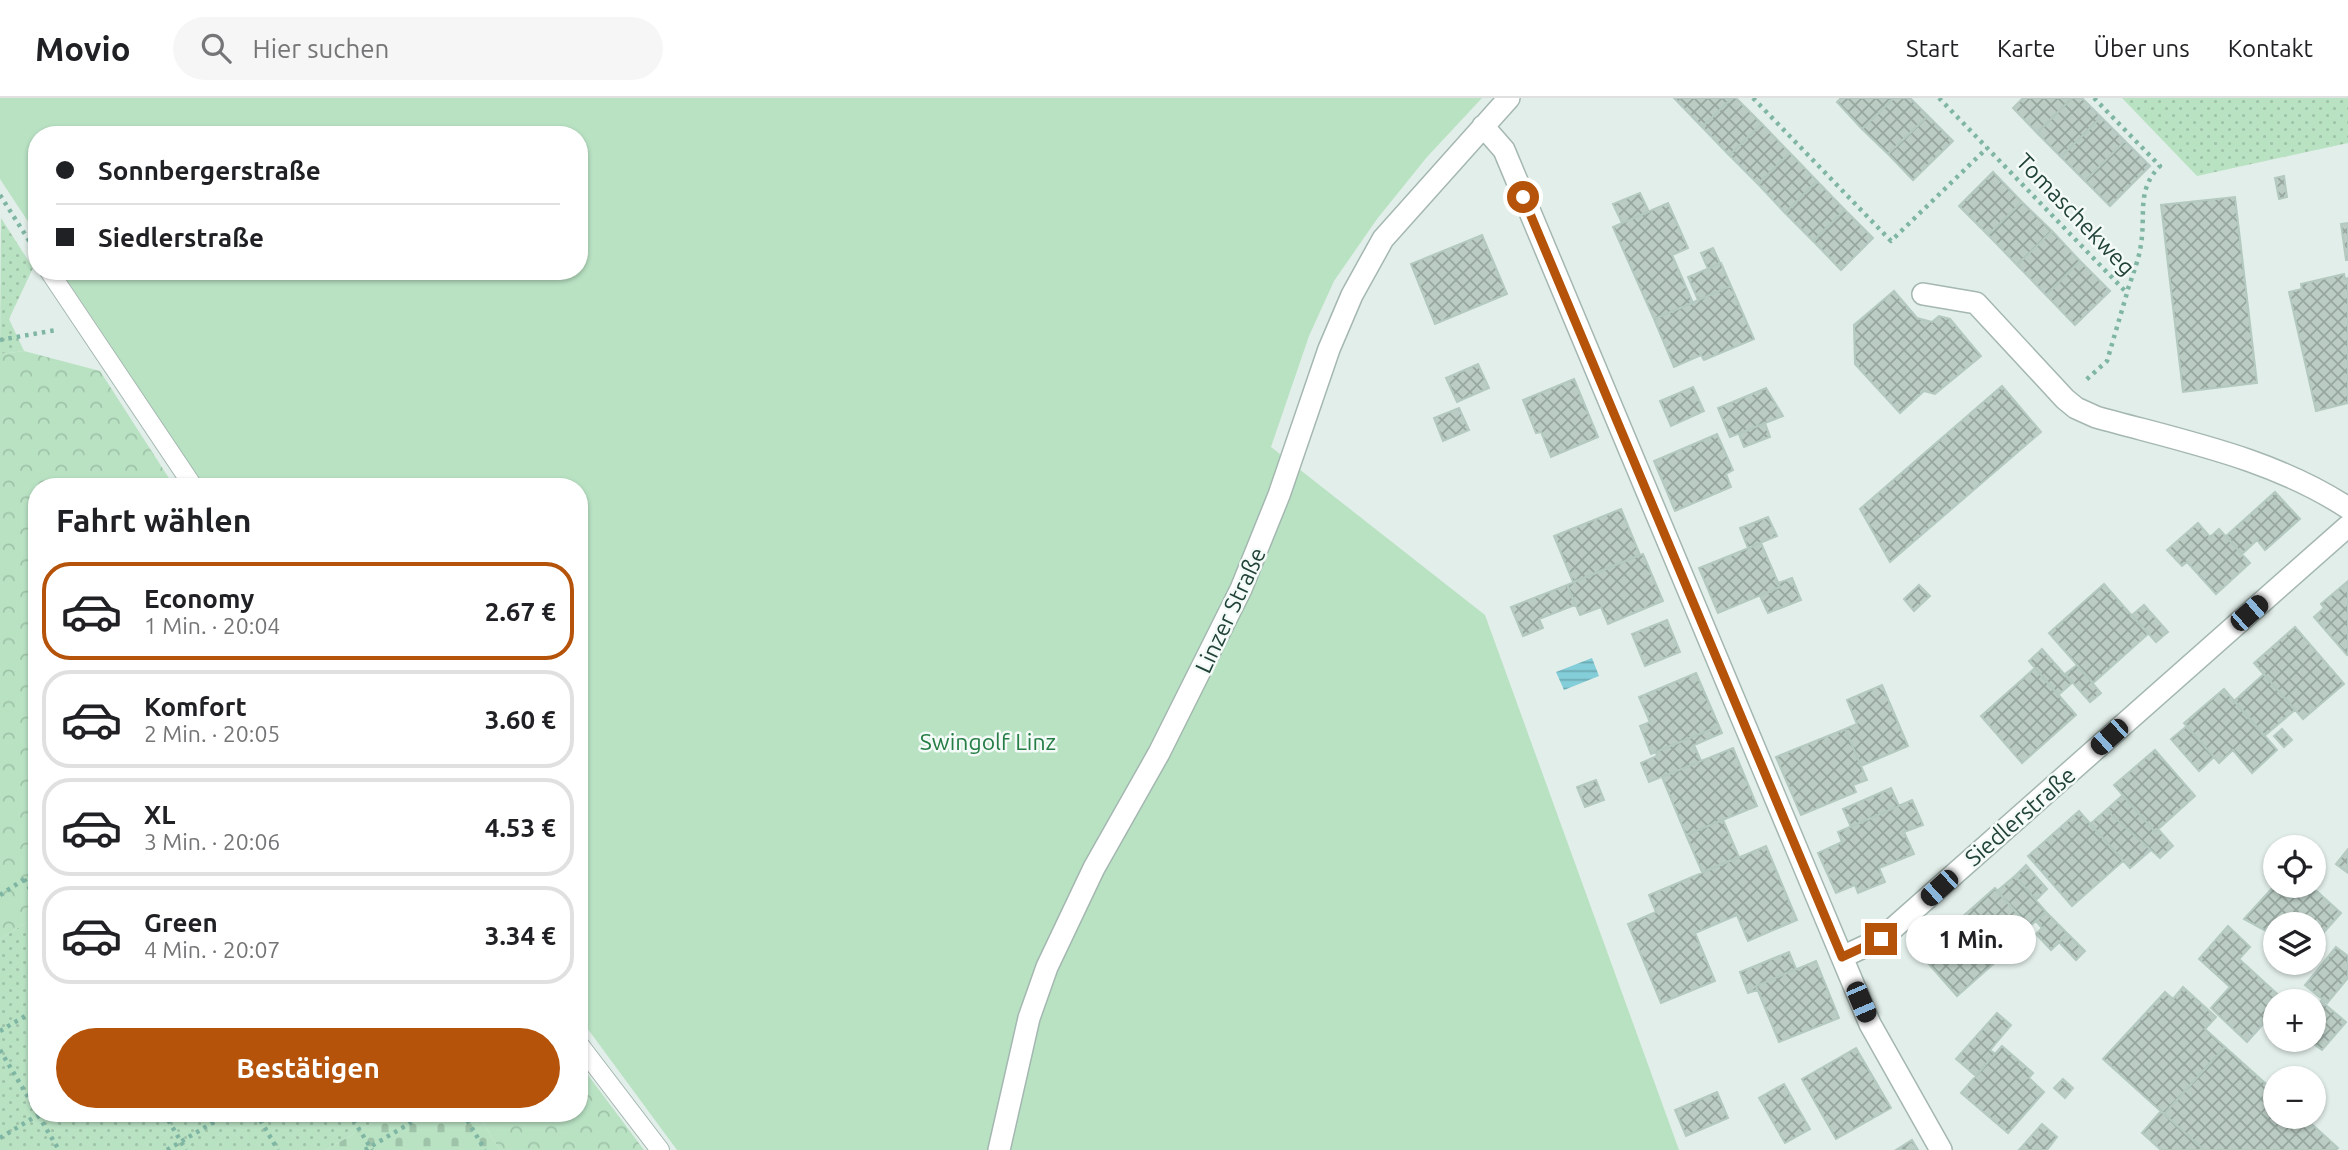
<!DOCTYPE html>
<html lang="de">
<head>
<meta charset="utf-8">
<style>
	:root { --surface:#fff; --page:#f6f6f6; --text:#202124; --muted:#757577; --line:#e0e0e0; --accent:#b45309 }
	body { margin:0; font-family:Ubuntu,sans-serif; background:var(--page); color:var(--text); height:100vh; display:flex; flex-direction:column; font-size:26px; white-space:nowrap }
	* { box-sizing:border-box; margin:0 }
	p { font-size:23px; color:var(--muted) }
	.icon { flex:none; width:38px; height:38px; fill:none; stroke:currentColor; stroke-width:2; stroke-linecap:round; stroke-linejoin:round }
	.map { position:relative; flex:1; overflow:hidden }
	.panel { position:absolute; left:28px; top:380px; width:560px; height:644px; display:flex; flex-direction:column; background:var(--surface); border-radius:28px; box-shadow:0 2px 5px #0004 }
	.panel>* { flex:none }
	.hud { position:absolute; left:28px; top:28px; width:560px; height:154px; border-radius:28px; box-shadow:0 2px 5px #0004; display:grid; align-content:center; height:154px; padding:0 28px; background:var(--surface) }
	.controls { position:absolute; left:2263px; top:737px; display:grid; gap:14px }
	.controls a { display:grid; place-items:center; width:63px; height:63px; border-radius:50%; background:var(--surface); box-shadow:0 2px 5px #0004; font-size:35px }
	.end { position:absolute; width:32px; height:32px; margin:-16px; border:9px solid #b45309; background:#fff; box-shadow:0 0 0 4px #fff }
	.from { border-radius:50% }
	.bubble { position:absolute; height:49px; border-radius:24px; background:var(--surface); box-shadow:0 2px 5px #0004; font-size:23px; font-weight:700; line-height:49px; text-align:center }
	.car { position:absolute; width:21px; height:42px; margin:-21px -10px; border-radius:9px; box-shadow:0 0 5px 2px #0007; background:linear-gradient(#222 24%,#8ab4d8 0 40%,#222 0 76%,#8ab4d8 0 86%,#222 0) }
	.hud b { display:flex; align-items:center; gap:24px; height:66px; font-size:26px }
	.hud b+b { border-top:2px solid var(--line) }
	.hud i { width:18px; height:18px; background:var(--text) }
	ul { padding:0; list-style:none }
	li { display:flex; align-items:center; gap:21px; height:98px; margin:0 14px 10px; padding:0 14px; border:4px solid var(--line); border-radius:28px }
	li div { flex:1 }
	li b { display:block; font-size:26px }
	li em { font-style:normal; font-weight:700 }
	li.selected { border-color:var(--accent) }
	li>.icon { width:63px; height:63px; stroke-width:1.5 }
	h2 { padding:0 28px; font-size:32px; line-height:84px }
	.primary-button { display:flex; gap:14px; margin-top:auto; padding:14px 28px }
	.primary-button a { flex:1; height:80px; border-radius:42px; background:var(--accent); color:#fff; font-size:28px; font-weight:700; line-height:80px; text-align:center }
	header { display:flex; align-items:center; gap:42px; box-sizing:border-box; height:98px; padding:0 35px; background:var(--surface); border-bottom:2px solid var(--line) }
	header strong { font-size:33px }
	nav { display:flex; gap:38px; margin-inline-start:auto; font-size:24px }
	.search { width:490px; height:63px; background:var(--page); display:flex; align-items:center; gap:18px; box-sizing:border-box; padding:0 24px; border-radius:38px; color:var(--muted); font-size:26px }
	.map>svg:first-child { display:block }
	.grass { fill:url(#grass-dots) }
	.forest { fill:url(#forest-crowns) }
	.cemetery { fill:url(#cemetery-stones) }
	.park { fill:#b9e2c3 }
	.water { fill:url(#water-rules) }
	.building { fill:url(#building-cross-hatch); stroke:#b4c9c0; stroke-width:2 }
	.lines { fill:none; stroke-linecap:round; stroke-linejoin:round }
	.lane-casing { stroke:#a4b7b0; stroke-width:20 }
	.street-casing { stroke:#a4b7b0; stroke-width:24 }
	.path { stroke:#7fb5a3; stroke-width:4.5; stroke-dasharray:3.5 5; stroke-linecap:butt }
	.lane { stroke:#fff; stroke-width:18 }
	.street { stroke:#fff; stroke-width:21 }
	.route { stroke:#b45309; stroke-width:9 }
	.labels { text-anchor:middle; dominant-baseline:central; stroke-width:5; stroke-linejoin:round; paint-order:stroke }
	.street-label { font-size:23px; fill:#204238; stroke:#f3faf7 }
	.park-label { font-size:23px; fill:#257d45; stroke:#f3faf7 }
</style>
</head>
<body>
<header>
<strong>Movio</strong>
<div class="search"><svg class="icon" aria-label="search" viewBox="0 0 24 24"><circle cx="10" cy="10" r="6"/><path d="M15 15l6 6"/></svg>Hier suchen</div>
<nav><a>Start</a><a>Karte</a><a>Über uns</a><a>Kontakt</a></nav>
</header>
<div class="map">
<svg width="2348" height="1052" viewBox="0 0 2348 1052">
	<defs>
		<pattern id="grass-dots" width="8" height="8" patternUnits="userSpaceOnUse" patternTransform="scale(1.75)"><rect width="8" height="8" fill="#b9e2c3"/><path d="M2 2h.1M6 6h.1" fill="none" stroke="#9fc3a8" stroke-width="1.8" stroke-linecap="round"/></pattern>
		<pattern id="forest-crowns" width="20" height="18" patternUnits="userSpaceOnUse" patternTransform="scale(1.75)"><rect width="20" height="18" fill="#b9e2c3"/><path d="M2 6a3 3 0 1 1 6 0M12 15a3 3 0 1 1 6 0" fill="none" stroke="#9fc3a8"/></pattern>
		<pattern id="cemetery-stones" width="16" height="16" patternUnits="userSpaceOnUse" patternTransform="scale(1.75)"><rect width="16" height="16" fill="#b9e2c3"/><path d="M2 7V4a2 2 0 0 1 4 0v3zM10 15v-3a2 2 0 0 1 4 0v3z" fill="#9fc3a8"/></pattern>
		<pattern id="water-rules" width="6" height="5" patternUnits="userSpaceOnUse" patternTransform="scale(1.75)"><rect width="6" height="5" fill="#84ced9"/><path d="M0 2.5h6" fill="none" stroke="#6ca9b1"/></pattern>
		<pattern id="building-cross-hatch" width="8" height="8" patternUnits="userSpaceOnUse" patternTransform="scale(1.75)"><rect width="8" height="8" fill="#baccc4"/><path d="M0 0l8 8M0 8l8-8" fill="none" stroke="#97a7a0"/></pattern>
	</defs>
	<rect width="100%" height="100%" fill="#e2eee9"/>
	<path class="grass" d="M2122,0H2348V45L2197,78Z
		M1,120L33,170L9,221L24,253L0,256Z
		M37,818V1015H389L326,1052H0V841Z"/>
	<path class="forest" d="M24,253L100,273L174,388H37V818L0,841V256Z
		M579,965L644,1052H500L477,1015H579Z"/>
	<path class="cemetery" d="M389,1015H477L500,1052H326Z"/>
	<path class="park" d="M0,0H1482L1427,59L1377,121L1334,183L1309,238L1271,349L1485,517L1679,1052H677L579,919V388H204L61,173H579V37H37V137L0,81Z"/>
	<path class="water" d="M1592,560L1599,578L1564,592L1556,574Z"/>
	<path class="building" d="M1674,0H1732L1702,29Z
		M1732,0H1736L1762,26L1729,57L1702,29Z
		M1841,0H1894L1862,31L1837,4Z
		M1894,0H1910L1928,18L1888,56L1862,31Z
		M2023,0H2072L2037,35L2013,10Z
		M2072,0H2082L2101,19L2061,59L2037,35Z
		M1928,18L1953,43L1913,82L1888,56Z
		M2101,19L2125,43L2085,83L2061,59Z
		M1762,26L1790,55L1758,86L1729,57Z
		M2125,43L2150,68L2110,108L2085,83Z
		M1790,55L1817,83L1785,115L1758,86Z
		M1993,74L2022,104L1988,137L1959,108Z
		M2284,78L2287,99L2279,101L2275,80Z
		M1817,83L1845,112L1813,143L1785,115Z
		M1640,95L1649,114L1622,125L1613,106Z
		M2235,99L2257,285L2183,294L2161,107Z
		M2022,104L2052,133L2017,167L1988,137Z
		M1668,105L1688,150L1672,157L1693,205L1654,221L1613,129Z
		M1845,112L1873,140L1841,172L1813,143Z
		M2348,125V162H2346L2341,126Z
		M2052,133L2080,163L2046,197L2017,167Z
		M1482,137L1507,196L1435,226L1411,166Z
		M1713,150L1720,165L1708,171L1701,155Z
		M2080,163L2110,193L2075,227L2046,197Z
		M1721,165L1731,188L1698,202L1688,179Z
		M2344,176L2345,181L2348,180V305L2316,313L2289,194L2302,191L2301,186Z
		M1731,188L1754,241L1704,262L1701,257L1674,269L1654,221Z
		M1894,193L1917,220L1932,224L1939,218L1950,221L1981,258L1935,296L1924,293L1900,315L1855,266L1854,227Z
		M1478,266L1489,290L1457,304L1446,280Z
		M1574,281L1598,339L1551,359L1541,334L1536,335L1523,302Z
		M2002,288L2041,334L1890,464L1860,411Z
		M1693,289L1704,313L1671,328L1660,303Z
		M1766,290L1783,318L1730,339L1718,310Z
		M1459,310L1469,332L1443,343L1434,320Z
		M1765,325L1770,339L1744,349L1739,336Z
		M1717,336L1733,372L1726,376L1731,389L1675,413L1654,363Z
		M2275,394L2300,421L2265,452L2257,442L2242,456L2226,438Z
		M1621,411L1640,457L1573,484L1554,438Z
		M1768,419L1777,438L1748,450L1740,430Z
		M2198,425L2210,439L2219,431L2250,465L2216,496L2187,464L2182,468L2167,452Z
		M1761,445L1780,489L1718,515L1699,470Z
		M1643,456L1663,503L1608,526L1601,509L1580,517L1567,487Z
		M1792,480L1801,502L1768,515L1760,498L1780,489L1778,485Z
		M2348,483V556L2347,557L2314,519L2324,510L2321,506Z
		M2104,486L2148,536L2093,585L2049,535Z
		M1567,487L1575,507L1539,521L1543,530L1523,538L1511,509Z
		M1919,487L1930,498L1914,513L1904,501Z
		M2144,507L2168,534L2156,544L2132,517Z
		M1667,522L1680,554L1645,568L1632,536Z
		M2295,529L2344,586L2303,621L2254,565Z
		M2042,551L2072,585L2058,597L2029,563Z
		M2077,567L2101,595L2090,604L2065,576Z
		M2035,570L2076,617L2022,665L1981,618Z
		M1696,575L1719,628L1651,656L1640,628L1650,624L1639,599Z
		M2264,576L2295,612L2264,638L2234,603Z
		M1882,587L1908,648L1861,668L1845,631L1857,626L1847,602Z
		M2224,591L2277,652L2252,675L2233,652L2219,665L2184,625Z
		M1719,628L1722,635L1694,647L1701,663L1649,684L1641,665L1657,658L1656,654Z
		M2187,628L2214,659L2199,673L2171,641Z
		M1845,631L1867,682L1853,687L1856,694L1801,717L1776,659Z
		M2282,631L2292,642L2284,649L2274,638Z
		M1733,650L1757,708L1686,737L1662,679Z
		M2155,652L2195,698L2155,734L2114,687Z
		M1596,682L1604,702L1585,709L1577,689Z
		M1891,690L1899,708L1851,729L1843,711Z
		M2123,697L2155,734L2158,731L2173,748L2160,760L2106,712Z
		M1912,702L1923,727L1904,734L1914,756L1879,770L1885,784L1858,795L1855,787L1836,795L1818,755L1842,744L1838,734Z
		M2106,712L2151,752L2130,770L2090,726Z
		M2079,713L2123,763L2072,808L2028,758Z
		M1723,722L1739,759L1702,774L1686,737Z
		M1766,748L1797,822L1748,843L1737,817L1695,835L1715,883L1661,905L1628,826L1656,814L1649,797Z
		M2348,751V775L2336,766Z
		M2026,767L2047,791L2036,802L2015,778Z
		M2015,778L2046,814L2029,829L1997,793Z
		M2275,787L2311,788L2341,815L2317,842L2314,839V826H2299L2291,819L2285,826H2275V838L2244,821Z
		M1995,790L2032,832L1957,898L1920,856Z
		M2046,814L2068,836L2051,852L2036,836L2042,830L2036,823Z
		M2228,828L2250,849L2239,861L2285,903H2275V913L2247,944L2211,910L2230,889L2199,861Z
		M2068,836L2085,853L2076,862L2059,844Z
		M2336,849L2348,858V880L2327,905L2305,887Z
		M1789,854L1796,871L1756,888L1757,892L1748,895L1740,874Z
		M1816,863L1839,920L1779,944L1756,888Z
		M2183,889L2216,919L2205,931L2225,949L2164,1016L2103,961L2165,894L2173,901Z
		M2321,903L2346,924L2322,952L2308,942H2314V920L2315,918L2314,913Z
		M1997,915L2011,927L1990,952L1995,956L1976,978L1956,961Z
		M2002,948L2033,975L2029,980L2044,994L2008,1035L1961,995Z
		M2225,949L2275,994V1018H2303L2338,1050L2336,1052H2204L2164,1016Z
		M1856,950L1891,1010L1836,1041L1802,981Z
		M2063,981L2073,990L2065,1000L2054,990Z
		M1784,986L1810,1031L1785,1045L1759,1000Z
		M1717,994L1728,1020L1686,1038L1675,1012Z
		M2161,1013L2164,1016L2204,1052H2161L2142,1035Z
		M2042,1026L2057,1039L2047,1052H2019Z
		M1912,1042L1918,1052H1896Z"/>
	<g class="lines">
		<g class="lane-casing">
			<path id="lane" d="M49,173L193,388
				M579,946L660,1052"/>
		</g>
		<g class="street-casing">
			<path id="street" d="M1483,28L1504,52L1870,926L1941,1052
				M1923,196L1976,205L2065,301L2076,310L2096,319C2182,343 2272,360 2348,410
				M1842,859L1881,841L2348,428
				M999,1052L1029,920L1047,869L1094,770L1159,655L1241,491L1279,397L1329,251L1352,197L1383,141L1509,0"/>
		</g>
		<path class="path" d="M1753,0L1891,143L1987,50
			M1939,0L2127,195L2107,263L2086,282
			M2094,0L2160,68C2136,92 2146,116 2141,146C2139,162 2132,178 2127,194
			M0,97L35,152
			M0,242L56,232
			M24,781L37,802
			M0,797L37,773
			M0,933L37,911
			M0,952L37,1014
			M164,1015L186,1052
			M256,1015L278,1052
			M349,1015L372,1052
			M463,1015L485,1052
			M38,1017L59,1052
			M0,1040L41,1015
			M167,1052L229,1015
			M365,1052L427,1015"/>
		<use href="#lane" class="lane"/>
		<use href="#street" class="street"/>
	</g>
	<g class="lines">
		<path class="route" d="M1523,99L1842,859L1881,841"/>
	</g>
	<g class="labels">
		<g class="street-label">
			<text transform="translate(2076 116) rotate(46)">Tomaschekweg</text>
			<text transform="translate(1230 512) rotate(-65)">Linzer Straße</text>
			<text transform="translate(2020 718) rotate(-41)">Siedlerstraße</text>
		</g>
		<g class="park-label">
			<text x="988" y="643">Swingolf Linz</text>
		</g>
	</g>
</svg>
<div class="controls">
<a><svg class="icon" aria-label="locate" viewBox="0 0 24 24"><circle cx="12" cy="12" r="6"/><path d="M12 2v4M12 18v4M2 12h4M18 12h4"/></svg></a>
<a><svg class="icon" aria-label="layers" viewBox="0 0 24 24"><path d="M12 4l9 5-9 5-9-5zM3 14l9 5 9-5"/></svg></a>
<a>+</a>
<a>−</a>
</div>
<i class="end from" style="left:1523px;top:99px"></i>
<i class="end" style="left:1881px;top:841px"></i>
<div class="bubble" style="left:1906px;top:817px;width:130px">1 Min.</div>
<i class="car" style="left:2249px;top:515px;rotate:49deg"></i>
<i class="car" style="left:2109px;top:639px;rotate:228deg"></i>
<i class="car" style="left:1939px;top:790px;rotate:228deg"></i>
<i class="car" style="left:1861px;top:904px;rotate:157deg"></i>
<div class="hud">
<b><i class="from"></i>Sonnbergerstraße</b>
<b><i></i>Siedlerstraße</b>
</div>
<section class="panel">
<h2>Fahrt wählen</h2>
<ul>
<li class="selected"><svg class="icon" aria-label="car" viewBox="0 0 24 24"><path d="M5 17H2v-5l4-1 3-4h7l3 4 3 1v5h-3M9 17h6M6 11h13"/><circle cx="7" cy="17" r="2"/><circle cx="17" cy="17" r="2"/></svg><div><b>Economy</b><p>1 Min. · 20:04</p></div><em>2.67 €</em></li>
<li><svg class="icon" aria-label="car" viewBox="0 0 24 24"><path d="M5 17H2v-5l4-1 3-4h7l3 4 3 1v5h-3M9 17h6M6 11h13"/><circle cx="7" cy="17" r="2"/><circle cx="17" cy="17" r="2"/></svg><div><b>Komfort</b><p>2 Min. · 20:05</p></div><em>3.60 €</em></li>
<li><svg class="icon" aria-label="car" viewBox="0 0 24 24"><path d="M5 17H2v-5l4-1 3-4h7l3 4 3 1v5h-3M9 17h6M6 11h13"/><circle cx="7" cy="17" r="2"/><circle cx="17" cy="17" r="2"/></svg><div><b>XL</b><p>3 Min. · 20:06</p></div><em>4.53 €</em></li>
<li><svg class="icon" aria-label="car" viewBox="0 0 24 24"><path d="M5 17H2v-5l4-1 3-4h7l3 4 3 1v5h-3M9 17h6M6 11h13"/><circle cx="7" cy="17" r="2"/><circle cx="17" cy="17" r="2"/></svg><div><b>Green</b><p>4 Min. · 20:07</p></div><em>3.34 €</em></li>
</ul>
<div class="primary-button"><a>Bestätigen</a></div>
</section>
</div>
</body>
</html>
